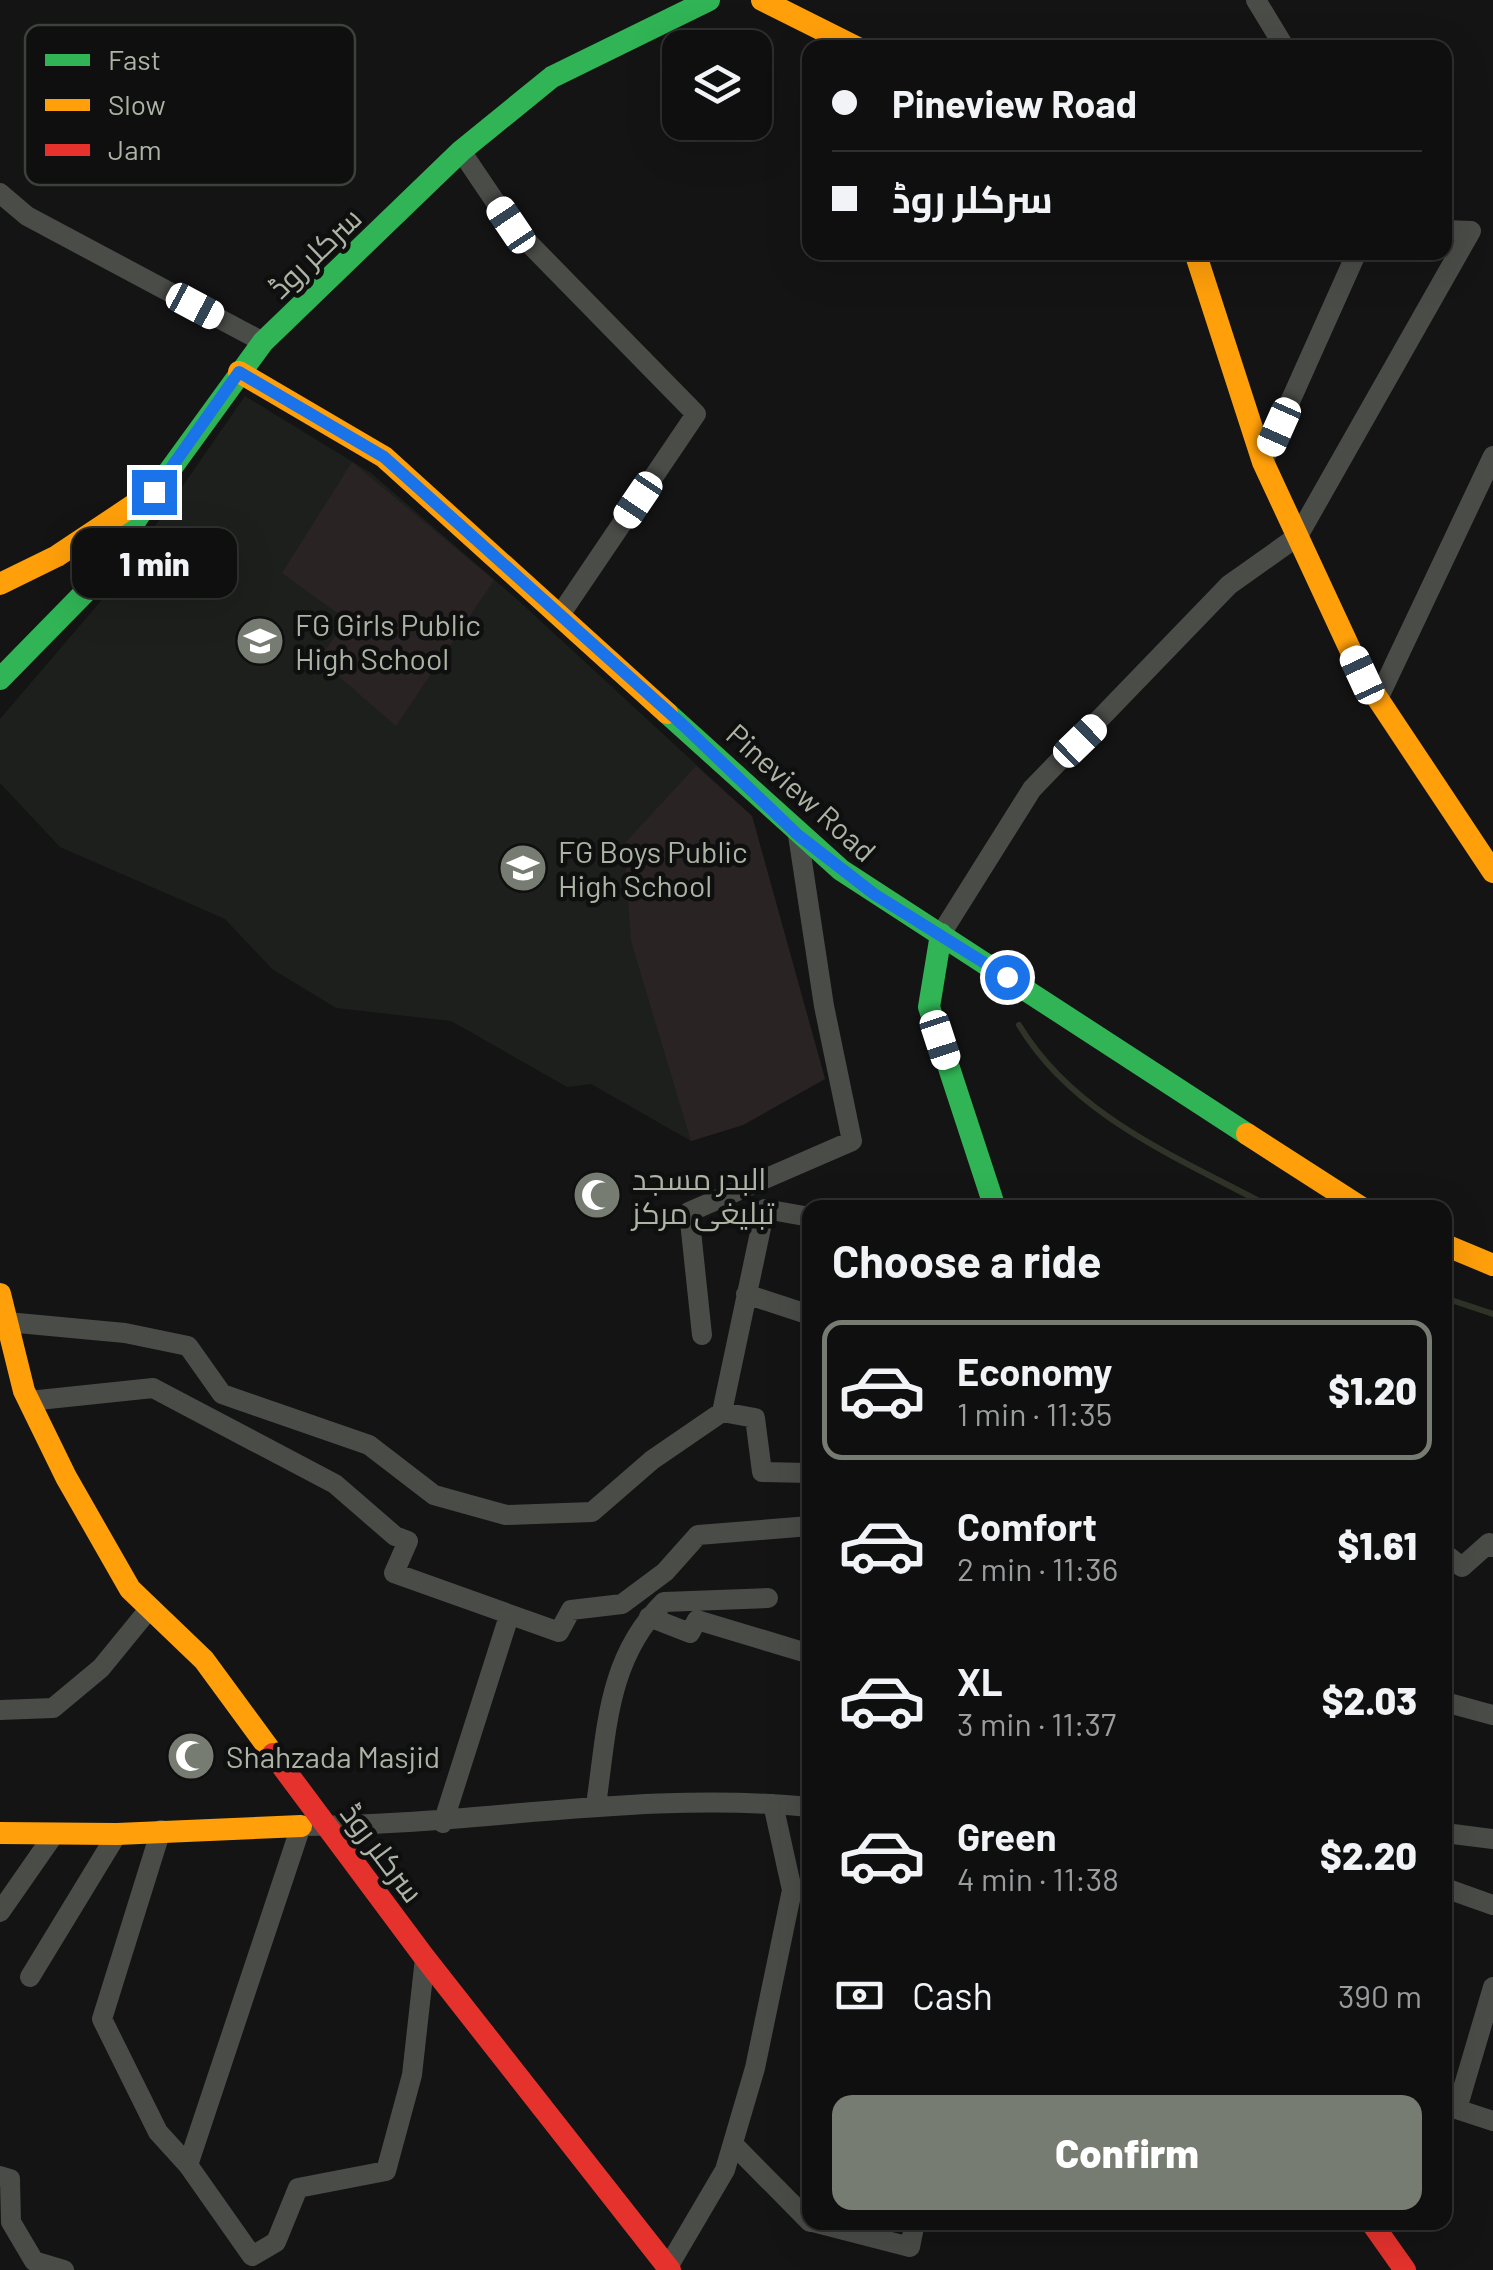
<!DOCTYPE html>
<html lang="en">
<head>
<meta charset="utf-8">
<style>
	:root { --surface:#0e0f0e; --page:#1c1d1c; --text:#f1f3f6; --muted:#9b9c9e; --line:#2e2f2e; --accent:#767c72 }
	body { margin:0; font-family:Barlow,Cairo,sans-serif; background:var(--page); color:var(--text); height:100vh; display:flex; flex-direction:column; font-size:38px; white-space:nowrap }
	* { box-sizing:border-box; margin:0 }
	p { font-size:32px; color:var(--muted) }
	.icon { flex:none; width:55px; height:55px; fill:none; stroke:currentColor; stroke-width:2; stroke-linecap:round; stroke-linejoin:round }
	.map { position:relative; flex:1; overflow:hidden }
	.details { position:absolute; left:802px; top:1200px; width:650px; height:1030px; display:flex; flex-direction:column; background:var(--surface); border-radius:20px; box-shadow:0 10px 40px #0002,0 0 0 2px var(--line) }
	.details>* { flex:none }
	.banner { position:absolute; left:802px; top:40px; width:650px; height:220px; border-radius:20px; box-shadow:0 10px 40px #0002,0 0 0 2px var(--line); display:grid; align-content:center; height:220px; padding:0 30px; background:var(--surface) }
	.buttons { position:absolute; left:662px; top:30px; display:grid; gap:20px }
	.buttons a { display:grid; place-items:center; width:110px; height:110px; border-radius:20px; background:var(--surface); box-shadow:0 10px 40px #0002,0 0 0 2px var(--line); font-size:50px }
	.end { position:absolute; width:45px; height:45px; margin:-22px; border:12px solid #1a73e8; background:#fff; box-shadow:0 0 0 5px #fff }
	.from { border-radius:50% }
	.bubble { position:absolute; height:70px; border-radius:20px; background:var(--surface); box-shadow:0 10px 40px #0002,0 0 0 2px var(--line); font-size:32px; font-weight:800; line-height:70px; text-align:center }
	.car { position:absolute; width:30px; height:60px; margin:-30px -15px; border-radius:12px; box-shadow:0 0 8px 2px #0007; background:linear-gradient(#fff 24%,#345 0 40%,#fff 0 76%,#345 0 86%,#fff 0) }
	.banner b { display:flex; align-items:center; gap:35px; height:95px; font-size:38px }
	.banner b+b { border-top:2px solid var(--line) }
	.banner i { width:25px; height:25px; background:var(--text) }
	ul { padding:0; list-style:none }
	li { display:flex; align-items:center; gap:30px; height:140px; margin:0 20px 15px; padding:0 10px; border:5px solid transparent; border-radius:20px }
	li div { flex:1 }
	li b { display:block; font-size:38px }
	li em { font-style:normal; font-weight:800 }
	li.active { border-color:var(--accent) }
	li>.icon { width:90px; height:90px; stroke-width:1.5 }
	h2 { padding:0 30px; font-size:45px; line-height:120px }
	.pay { display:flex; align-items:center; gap:25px; height:110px; padding:0 30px; font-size:38px }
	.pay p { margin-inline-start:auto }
	.button { display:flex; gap:20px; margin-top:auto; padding:20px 30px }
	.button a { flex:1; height:115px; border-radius:20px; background:var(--accent); color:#fff; font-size:40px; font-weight:800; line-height:115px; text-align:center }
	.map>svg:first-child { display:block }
	.built { fill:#1d1f1d }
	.green { fill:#2a2323 }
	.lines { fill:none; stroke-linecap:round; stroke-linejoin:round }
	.stream { stroke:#303428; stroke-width:6 }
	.street { stroke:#4a4c48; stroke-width:20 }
	.fast { stroke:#30b455; stroke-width:22 }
	.slow { stroke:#ff9f0a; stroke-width:22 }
	.jam { stroke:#e5322d; stroke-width:22 }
	.route { stroke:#1a73e8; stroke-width:12 }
	.labels { text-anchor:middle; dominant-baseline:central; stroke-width:9; stroke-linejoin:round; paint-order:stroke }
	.street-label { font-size:30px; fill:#acb4a5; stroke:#0e0f0e }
	.poi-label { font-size:30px; fill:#acb4a5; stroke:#0e0f0e; text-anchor:start }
	.key { fill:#0e0f0e; stroke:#3d413b; stroke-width:2.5 }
	.key-label { font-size:28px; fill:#acb4a5 }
</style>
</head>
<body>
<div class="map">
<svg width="1493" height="2270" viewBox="0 0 1493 2270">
	<rect width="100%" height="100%" fill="#131413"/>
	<path class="built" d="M245,396L371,473L520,602L752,816L825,1079L743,1125L691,1141L591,1084L567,1087L451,1021L336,1008L272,969L225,919L60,847L0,783V719L112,588Z"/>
	<path class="green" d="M352,462L494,580L396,726L319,659L347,620L282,573Z
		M696,766L752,816L825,1079L743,1125L691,1141L631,941L624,844Z"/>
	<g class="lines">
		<path class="stream" d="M1019,1025C1075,1118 1180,1158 1272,1208
			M1445,1298L1493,1314"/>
		<path class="street" d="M1256,0L1285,48
			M461,151L511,225L696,414L560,615
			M0,193L27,216L263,342
			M1263,462L1357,252
			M1378,699L1493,456
			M941,934L1032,789L1229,585L1298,536L1471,231L1445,230
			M746,1294L810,1315
			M7,1322L125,1333L188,1346L222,1394L369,1445L434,1495L506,1515L592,1512L652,1460L722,1412L765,1209L810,1217
			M702,1335L689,1212L852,1141L824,1006L798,835
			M29,1401L153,1388L335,1484L395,1536L408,1541L394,1573L559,1632L571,1610L622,1604L665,1572L698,1535L810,1526
			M722,1412L755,1418L762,1472L810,1473
			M1445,1554L1462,1567L1489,1543L1493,1547
			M649,1617L690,1633L697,1620L810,1654
			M1445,1702L1493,1715
			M0,1710L53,1708L101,1668L150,1608
			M596,1805C607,1730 607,1658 664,1602L768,1598
			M443,1823L509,1616
			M161,1830L102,2019L158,2132L188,2165L252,2256L276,2242L298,2188L386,2171L412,2075L425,1958
			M1445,1833L1493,1839
			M1445,1888L1493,1905
			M0,1912L55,1833
			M30,1977L117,1834
			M1447,2106L1493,2121
			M1457,2109L1493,1987
			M733,2144L810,2222
			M188,2165L301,1826C471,1826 640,1790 810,1807
			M0,2176L10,2179L11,2222L34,2261L64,2270
			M813,2222L910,2247L915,2222
			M668,2267L725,2170L755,2068L792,1890L773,1804"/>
		<path class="fast" d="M0,679L98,579L154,492L263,342L461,151L552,77L709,0
			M667,713L841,870L1247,1134
			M941,934L929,1007L995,1208"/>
		<path class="slow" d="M762,0L858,48
			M1195,252L1263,462L1362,675L1493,872
			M239,372L384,457L667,713
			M0,584L57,556L144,498
			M1247,1134L1362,1208
			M1445,1245L1493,1265
			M0,1294L24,1391L66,1477L130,1589L204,1660L273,1754
			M0,1833L117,1834L301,1826"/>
		<path class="jam" d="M273,1754L425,1958L670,2270
			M1371,2222L1405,2270"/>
	</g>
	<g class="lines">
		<path class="route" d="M154,492L239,372L384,457L683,725L798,835L874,894L1007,977"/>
	</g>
	<defs>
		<g id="school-disc" transform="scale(2.5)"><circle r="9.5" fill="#767c72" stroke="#0e0f0e"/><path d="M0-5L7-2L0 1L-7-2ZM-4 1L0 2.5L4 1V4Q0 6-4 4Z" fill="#fff"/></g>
		<g id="mosque-disc" transform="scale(2.5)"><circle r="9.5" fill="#767c72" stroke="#0e0f0e"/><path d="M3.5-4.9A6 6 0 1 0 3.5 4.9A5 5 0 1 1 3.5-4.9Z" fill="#fff"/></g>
	</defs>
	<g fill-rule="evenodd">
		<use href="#school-disc" x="260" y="641"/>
		<use href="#school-disc" x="523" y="868"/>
		<use href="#mosque-disc" x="597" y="1195"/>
		<use href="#mosque-disc" x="191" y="1756"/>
	</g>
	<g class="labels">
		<g class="street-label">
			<text transform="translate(314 252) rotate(-44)">سرکلر روڈ</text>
			<text transform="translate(802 792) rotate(42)">Pineview Road</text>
			<text transform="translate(383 1852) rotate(53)">سرکلر روڈ</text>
		</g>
		<g class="poi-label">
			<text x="295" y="624">FG Girls Public<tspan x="295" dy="34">High School</tspan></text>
			<text x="558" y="851">FG Boys Public<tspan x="558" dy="34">High School</tspan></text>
			<text x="632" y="1178">البدر مسجد<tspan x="632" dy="34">تبلیغی مرکز</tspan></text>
			<text x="226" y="1756">Shahzada Masjid</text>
		</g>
	</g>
	<rect x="25" y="25" width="330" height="160" rx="15" class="key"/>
	<rect x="45" y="54" width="45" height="12" fill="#30b455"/>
	<rect x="45" y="99" width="45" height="12" fill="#ff9f0a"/>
	<rect x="45" y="144" width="45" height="12" fill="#e5322d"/>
	<g class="key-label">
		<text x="108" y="70">Fast</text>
		<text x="108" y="115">Slow</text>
		<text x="108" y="160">Jam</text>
	</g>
</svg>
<div class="buttons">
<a><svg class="icon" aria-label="layers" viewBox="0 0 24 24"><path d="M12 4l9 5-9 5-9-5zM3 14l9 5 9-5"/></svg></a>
</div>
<i class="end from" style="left:1007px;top:977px"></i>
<i class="end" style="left:154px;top:492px"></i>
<div class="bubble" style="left:72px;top:528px;width:165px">1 min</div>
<i class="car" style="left:511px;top:225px;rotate:326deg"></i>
<i class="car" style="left:195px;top:306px;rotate:118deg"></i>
<i class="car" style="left:1279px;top:427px;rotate:204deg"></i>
<i class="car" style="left:638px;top:500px;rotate:214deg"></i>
<i class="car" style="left:1362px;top:675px;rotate:335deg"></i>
<i class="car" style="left:1080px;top:741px;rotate:46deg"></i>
<i class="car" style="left:940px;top:1040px;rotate:162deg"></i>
<div class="banner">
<b><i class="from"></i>Pineview Road</b>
<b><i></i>سرکلر روڈ</b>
</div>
<section class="details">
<h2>Choose a ride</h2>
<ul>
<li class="active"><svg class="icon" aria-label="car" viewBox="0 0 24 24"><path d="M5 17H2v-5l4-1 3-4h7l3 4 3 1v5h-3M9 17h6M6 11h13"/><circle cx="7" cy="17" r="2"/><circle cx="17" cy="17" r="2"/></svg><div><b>Economy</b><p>1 min · 11:35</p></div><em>$1.20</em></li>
<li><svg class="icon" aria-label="car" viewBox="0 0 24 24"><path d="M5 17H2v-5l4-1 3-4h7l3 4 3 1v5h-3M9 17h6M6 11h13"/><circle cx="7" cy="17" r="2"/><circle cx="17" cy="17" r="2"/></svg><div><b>Comfort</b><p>2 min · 11:36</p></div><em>$1.61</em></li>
<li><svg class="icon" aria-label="car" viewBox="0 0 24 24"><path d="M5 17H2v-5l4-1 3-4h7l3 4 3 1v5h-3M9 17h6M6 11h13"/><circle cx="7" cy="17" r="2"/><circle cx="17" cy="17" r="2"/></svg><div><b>XL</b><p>3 min · 11:37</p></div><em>$2.03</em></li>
<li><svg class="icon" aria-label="car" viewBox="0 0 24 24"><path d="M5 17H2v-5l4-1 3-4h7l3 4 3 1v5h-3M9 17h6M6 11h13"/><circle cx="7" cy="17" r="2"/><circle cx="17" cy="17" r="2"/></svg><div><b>Green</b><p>4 min · 11:38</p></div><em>$2.20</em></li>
</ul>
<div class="pay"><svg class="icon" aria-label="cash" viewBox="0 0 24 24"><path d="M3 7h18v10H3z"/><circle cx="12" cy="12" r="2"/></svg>Cash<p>390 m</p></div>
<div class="button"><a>Confirm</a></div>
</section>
</div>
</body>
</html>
